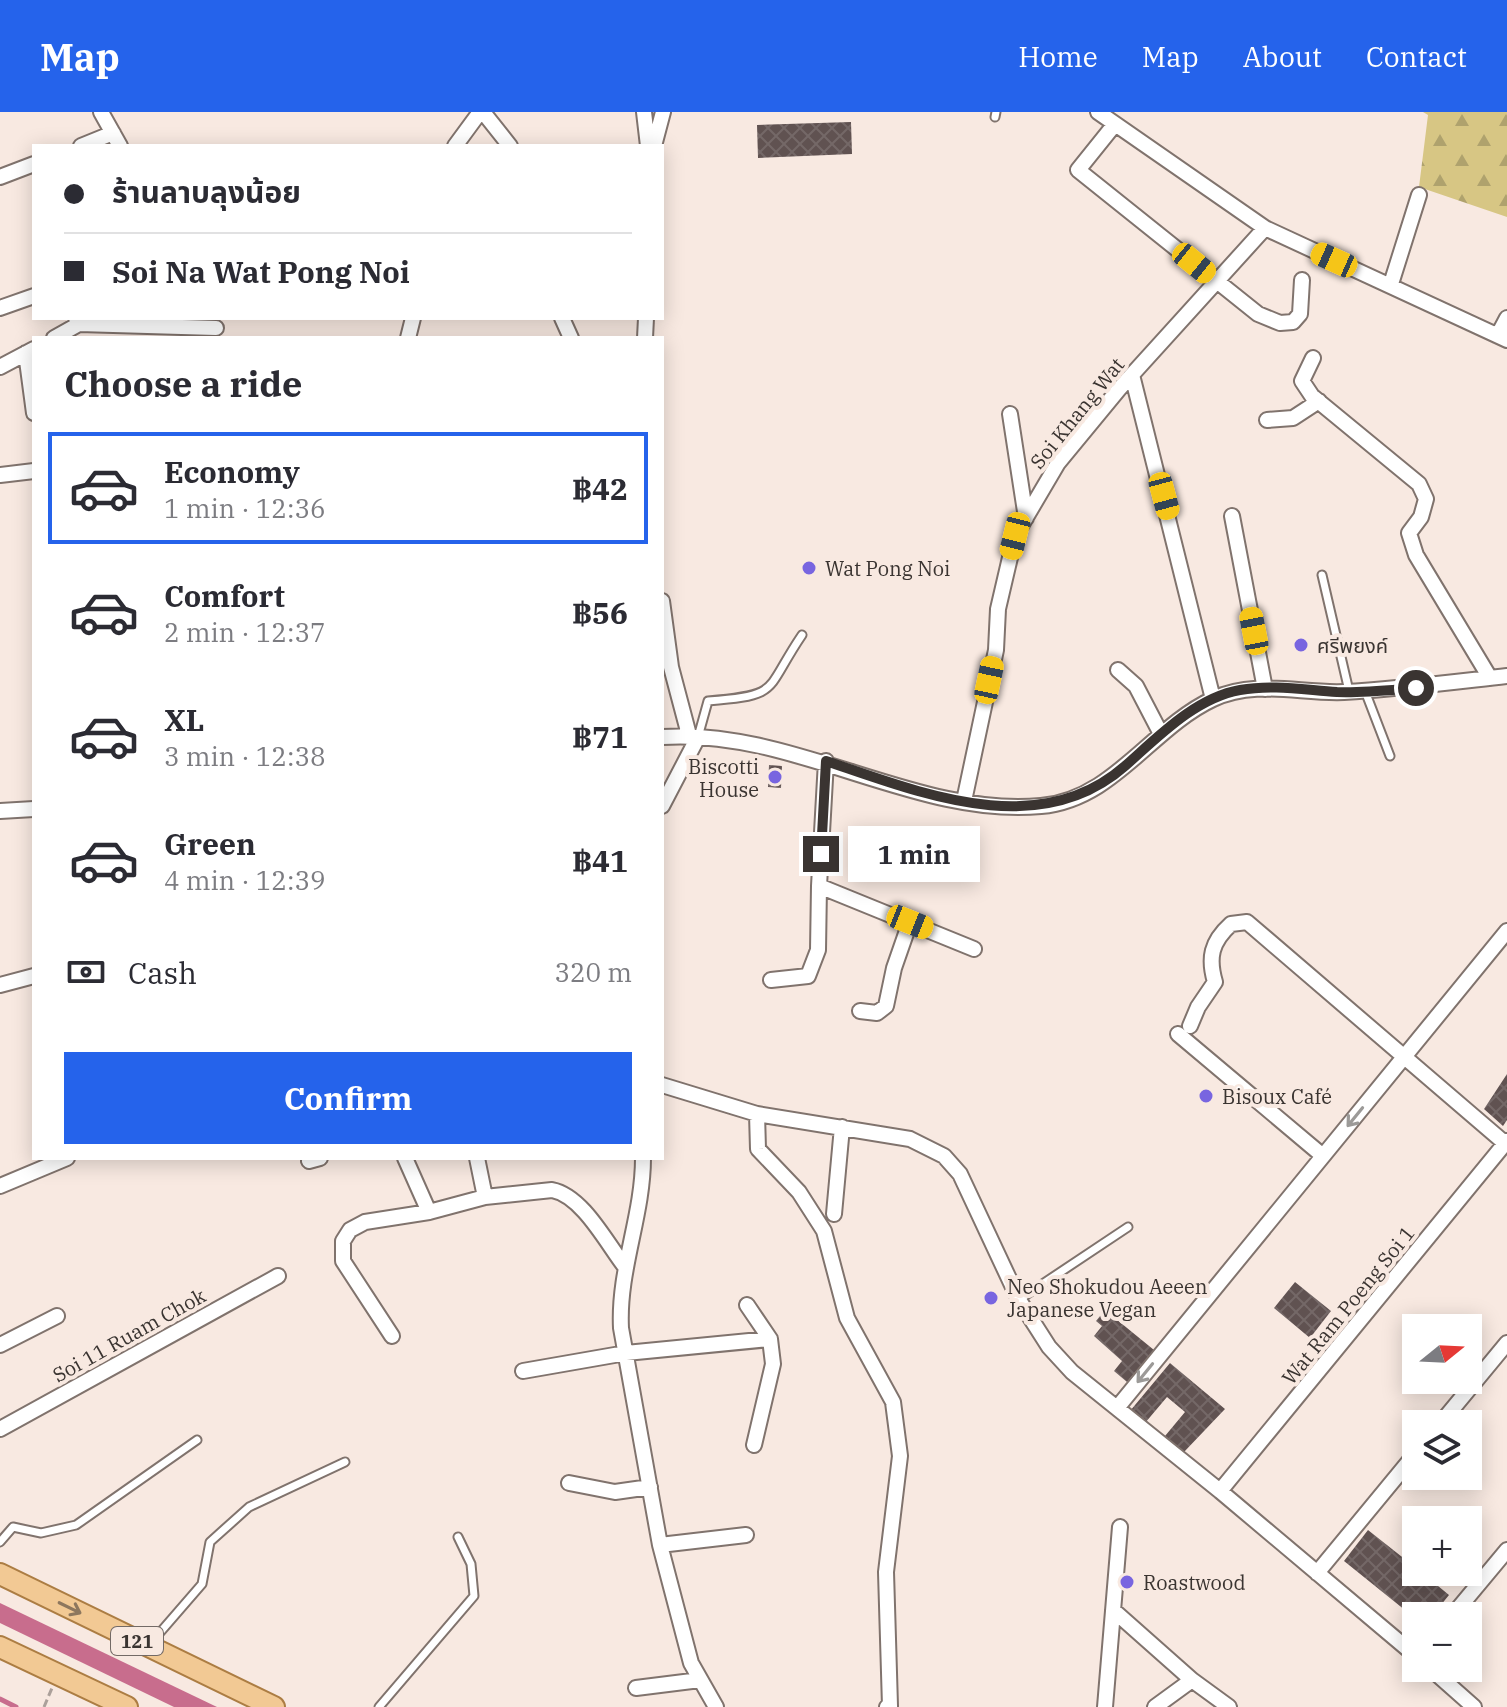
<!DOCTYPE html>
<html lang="en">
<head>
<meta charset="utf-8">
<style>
	:root { --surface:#fff; --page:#f7f7f7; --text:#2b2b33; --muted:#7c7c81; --line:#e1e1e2; --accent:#2563eb }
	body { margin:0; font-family:"IBM Plex Serif","Noto Sans Thai",serif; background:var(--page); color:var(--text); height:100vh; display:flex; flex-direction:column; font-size:30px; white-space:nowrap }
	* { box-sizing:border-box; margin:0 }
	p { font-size:26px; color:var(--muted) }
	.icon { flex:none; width:44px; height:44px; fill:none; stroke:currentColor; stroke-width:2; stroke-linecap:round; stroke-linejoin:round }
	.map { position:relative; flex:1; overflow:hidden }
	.drawer { position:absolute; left:32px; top:224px; width:632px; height:824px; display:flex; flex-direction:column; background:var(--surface); border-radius:0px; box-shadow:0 4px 20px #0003 }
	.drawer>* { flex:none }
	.guide { position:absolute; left:32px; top:32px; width:632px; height:176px; border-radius:0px; box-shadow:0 4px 20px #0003; display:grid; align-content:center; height:176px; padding:0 32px; background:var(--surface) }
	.needle { width:52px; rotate:72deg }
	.fabs { position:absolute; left:1402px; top:1202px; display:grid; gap:16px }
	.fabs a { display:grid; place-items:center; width:80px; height:80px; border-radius:0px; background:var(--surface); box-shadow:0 4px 20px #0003; font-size:40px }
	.end { position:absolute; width:36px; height:36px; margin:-18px; border:10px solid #3a3431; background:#fff; box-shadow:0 0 0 4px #fff }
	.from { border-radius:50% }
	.bubble { position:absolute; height:56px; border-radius:0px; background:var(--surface); box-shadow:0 4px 20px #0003; font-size:26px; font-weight:700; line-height:56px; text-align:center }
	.car { position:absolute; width:24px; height:48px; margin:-24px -12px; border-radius:10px; box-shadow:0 0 6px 2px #0007; background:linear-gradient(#f5c518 24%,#345 0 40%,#f5c518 0 76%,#345 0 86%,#f5c518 0) }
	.guide b { display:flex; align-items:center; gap:28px; height:76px; font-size:30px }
	.guide b+b { border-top:2px solid var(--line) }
	.guide i { width:20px; height:20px; background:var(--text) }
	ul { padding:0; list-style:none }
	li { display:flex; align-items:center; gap:24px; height:112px; margin:0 16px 12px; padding:0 16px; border:4px solid transparent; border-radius:0px }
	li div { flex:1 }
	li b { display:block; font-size:30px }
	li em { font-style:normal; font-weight:700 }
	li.current { border-color:var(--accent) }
	li>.icon { width:72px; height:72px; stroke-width:1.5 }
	h2 { padding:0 32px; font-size:36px; line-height:96px }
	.pay { display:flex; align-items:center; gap:20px; height:88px; padding:0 32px; font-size:30px }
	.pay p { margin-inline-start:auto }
	.button { display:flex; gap:16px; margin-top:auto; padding:16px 32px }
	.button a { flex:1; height:92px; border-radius:0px; background:var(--accent); color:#fff; font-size:32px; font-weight:700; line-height:92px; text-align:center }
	header { display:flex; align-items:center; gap:48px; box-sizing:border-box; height:112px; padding:0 40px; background:var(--accent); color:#fff }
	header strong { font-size:38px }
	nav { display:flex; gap:44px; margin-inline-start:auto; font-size:28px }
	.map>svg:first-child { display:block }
	.forest { fill:url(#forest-firs) }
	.water { fill:#c86d8d }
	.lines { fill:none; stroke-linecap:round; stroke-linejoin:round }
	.stream { stroke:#c86d8d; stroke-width:5 }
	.building { fill:url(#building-cross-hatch) }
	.lane-casing { stroke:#80736d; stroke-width:11 }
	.street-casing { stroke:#80736d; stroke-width:18 }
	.primary-casing { stroke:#ac7d43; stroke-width:24 }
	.path { stroke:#aba09a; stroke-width:3; stroke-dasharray:8 4; stroke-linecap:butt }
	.lane { stroke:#fff; stroke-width:7 }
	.street { stroke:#fff; stroke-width:14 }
	.primary { stroke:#f2c994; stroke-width:20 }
	.oneway { stroke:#9c9a98 }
	.oneway2 { stroke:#8d775e }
	.route { stroke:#3a3431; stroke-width:10 }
	.poi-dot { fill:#7865e0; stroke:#f8e9e1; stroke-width:3 }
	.labels { text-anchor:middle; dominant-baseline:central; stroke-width:8; stroke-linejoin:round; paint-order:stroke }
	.shield { fill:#f8e9e1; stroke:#736a66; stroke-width:2 }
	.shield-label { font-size:18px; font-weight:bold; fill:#3a3431 }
	.street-label { font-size:20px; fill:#3a3431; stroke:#f8e9e1 }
	.poi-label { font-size:20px; fill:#3a3431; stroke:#f8e9e1; text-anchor:start }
</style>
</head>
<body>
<header>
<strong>Map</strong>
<nav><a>Home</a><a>Map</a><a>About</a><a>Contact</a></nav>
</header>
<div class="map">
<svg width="1507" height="1595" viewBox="0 0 1507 1595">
	<defs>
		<pattern id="forest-firs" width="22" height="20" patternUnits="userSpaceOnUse" patternTransform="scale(2)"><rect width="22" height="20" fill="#d7c684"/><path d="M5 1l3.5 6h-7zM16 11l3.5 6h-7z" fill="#afa26d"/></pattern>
		<pattern id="building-cross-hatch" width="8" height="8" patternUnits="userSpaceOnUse" patternTransform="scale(2)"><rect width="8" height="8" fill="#605251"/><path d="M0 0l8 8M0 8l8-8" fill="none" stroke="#746867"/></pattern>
	</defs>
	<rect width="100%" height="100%" fill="#f8e9e1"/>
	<path class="forest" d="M1423,0H1507V105L1419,75L1428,3Z"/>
	<path class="water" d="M0,1491L217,1595H174L0,1511Z"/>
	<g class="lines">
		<path class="stream" d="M0,1587L16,1595"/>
	</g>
	<path class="building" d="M851,10L852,42L758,46L757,13Z
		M769,653L782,654L781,676L768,675Z
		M1507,962V1008L1503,1014L1484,997Z
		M1295,1170L1331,1199L1310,1226L1274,1196Z
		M1105,1198L1154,1238L1127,1270L1114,1259L1122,1249L1094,1224L1102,1214L1096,1209Z
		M1170,1251L1225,1297L1184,1340L1165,1324L1185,1300L1167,1285L1145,1311L1130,1299Z
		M1421,1268H1448L1436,1281Z
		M1368,1418L1416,1456V1460H1421L1449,1483L1432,1504H1416V1507L1344,1449Z"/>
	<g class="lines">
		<g class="lane-casing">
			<path id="lane" d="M995,5L996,0
				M1322,463L1349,579
				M1365,579L1390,644
				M698,625L708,589C782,583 764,579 802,523
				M1020,1187L1128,1115
				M0,1430L13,1415L41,1421L76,1413L197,1328
				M150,1532L202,1472L210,1430L249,1395L345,1350
				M379,1595L474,1484L471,1452L458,1425"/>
		</g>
		<g class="street-casing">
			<path id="street" d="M101,0L120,34
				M483,0L510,34
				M644,0L648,34
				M1098,0L1265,116L1507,228
				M1115,12L1078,58L1258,202L1280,211L1293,210L1300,202L1302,168
				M81,34L113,21
				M455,34L480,0
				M654,34L663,0
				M0,65L34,52
				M1391,172L1419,83
				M0,196L34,184
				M76,206L79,212L216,216
				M562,206L571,226
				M1498,223L1507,206
				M54,226L79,212
				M408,226L413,206
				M645,226L646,206
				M26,241L34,301
				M1313,246L1302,269L1312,284L1419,372L1426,387L1421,405L1409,421L1416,443L1490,566
				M0,255L34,237
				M1132,263L1213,587
				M1010,302L1026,406
				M1267,308L1293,306L1319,289
				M0,363L34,359
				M1232,404L1265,577
				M662,489L671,555L689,623
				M1118,558L1136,574L1161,622
				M662,625C793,616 916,706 1041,694C1113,688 1151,616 1213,587C1256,567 1300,582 1344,580C1399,577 1453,570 1507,564
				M826,649L819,774L974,837
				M964,689L996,538L998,497L1015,424L1058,351L1119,277L1265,116
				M662,694L698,625
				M0,699L34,697
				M771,868L808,864L818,838L819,774
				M0,873L34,864
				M860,899L877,901L886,894L894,856L910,810
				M1190,914L1198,895L1215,870C1208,846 1211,830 1231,812L1247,810L1507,1033
				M1178,922L1323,1044
				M662,973L757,1002L910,1027L944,1044L960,1062L1019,1188L1049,1235L1072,1260L1220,1379L1416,1544
				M757,1002L758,1037L799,1080L824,1119L847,1206L893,1290L900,1344L886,1460L890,1594L887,1595
				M405,1046L429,1100
				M477,1046L485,1085
				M643,1046C643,1104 618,1158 621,1216L660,1433L691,1551L716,1595
				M309,1049L320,1046
				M0,1074L67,1046
				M834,1102L842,1015
				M747,1193L770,1227L773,1252L754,1333
				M392,1224L343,1149V1129L350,1118L365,1110L429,1100L485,1085L552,1078C583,1084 607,1132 626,1156
				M0,1233L57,1204
				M523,1259L626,1241L770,1227
				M1117,1296L1507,819
				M1440,1312L1507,1231
				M0,1317L278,1164
				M569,1371L615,1380L650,1375
				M1220,1379L1507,1029
				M660,1433L746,1423
				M1317,1461L1416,1341
				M1113,1498L1192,1568L1155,1595
				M1452,1504L1507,1438
				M1430,1556L1474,1595
				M1192,1568L1229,1595
				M636,1576L700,1568
				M1105,1595L1120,1415"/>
		</g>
		<g class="primary-casing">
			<path id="primary" d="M0,1462L274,1595
				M0,1535L127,1595"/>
		</g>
		<path class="path" d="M44,1595L52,1576"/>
		<use href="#lane" class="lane"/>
		<use href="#street" class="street"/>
		<use href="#primary" class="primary"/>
	</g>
	<defs><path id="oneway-shaft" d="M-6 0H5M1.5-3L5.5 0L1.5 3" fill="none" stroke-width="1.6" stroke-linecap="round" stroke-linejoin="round" transform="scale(2)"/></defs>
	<g class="oneway">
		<use href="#oneway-shaft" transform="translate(1355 1005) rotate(129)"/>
		<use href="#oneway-shaft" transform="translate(1145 1261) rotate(129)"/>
	</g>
	<use class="oneway2" href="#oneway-shaft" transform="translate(70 1496) rotate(26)"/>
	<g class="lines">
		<path class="route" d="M821,742L826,649C921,681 1039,730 1125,654C1158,625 1195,586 1240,578C1272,572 1305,578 1337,580C1363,581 1390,578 1416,576"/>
	</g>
	<g class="poi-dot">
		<circle cx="809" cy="456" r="8"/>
		<circle cx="1301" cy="533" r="8"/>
		<circle cx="775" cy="665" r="8"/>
		<circle cx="1206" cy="984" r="8"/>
		<circle cx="991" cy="1186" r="8"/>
		<circle cx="1127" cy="1470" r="8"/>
	</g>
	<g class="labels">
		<rect class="shield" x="111" y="1515" width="52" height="28" rx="6"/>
		<g class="shield-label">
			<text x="137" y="1529">121</text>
		</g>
		<g class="street-label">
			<text transform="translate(1077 301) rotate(-51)">Soi Khang Wat</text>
			<text transform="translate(1348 1193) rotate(-51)">Wat Ram Poeng Soi 1</text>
			<text transform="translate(129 1223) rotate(-29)">Soi 11 Ruam Chok</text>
		</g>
		<g class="poi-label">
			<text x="825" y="456">Wat Pong Noi</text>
			<text x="1317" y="533">ศรีพยงค์</text>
			<text x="759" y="654" text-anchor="end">Biscotti<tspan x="759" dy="23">House</tspan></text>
			<text x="1222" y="984">Bisoux Café</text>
			<text x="1007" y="1174">Neo Shokudou Aeeen<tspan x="1007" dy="23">Japanese Vegan</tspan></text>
			<text x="1143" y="1470">Roastwood</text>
		</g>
	</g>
</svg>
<div class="fabs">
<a><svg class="needle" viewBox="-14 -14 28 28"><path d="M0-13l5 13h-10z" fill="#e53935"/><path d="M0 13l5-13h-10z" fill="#7c7c81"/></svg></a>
<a><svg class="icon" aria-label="layers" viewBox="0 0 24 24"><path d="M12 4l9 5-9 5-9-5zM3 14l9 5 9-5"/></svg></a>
<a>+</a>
<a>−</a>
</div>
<i class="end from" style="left:1416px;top:576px"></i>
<i class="end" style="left:821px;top:742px"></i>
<div class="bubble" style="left:848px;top:714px;width:132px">1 min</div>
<i class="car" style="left:1334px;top:148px;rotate:294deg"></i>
<i class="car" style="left:1194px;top:151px;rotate:129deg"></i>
<i class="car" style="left:1164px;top:384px;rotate:165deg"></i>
<i class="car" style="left:1015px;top:424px;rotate:194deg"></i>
<i class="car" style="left:1254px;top:519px;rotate:349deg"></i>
<i class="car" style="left:989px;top:568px;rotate:12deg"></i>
<i class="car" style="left:910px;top:810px;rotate:112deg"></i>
<div class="guide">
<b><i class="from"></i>ร้านลาบลุงน้อย</b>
<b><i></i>Soi Na Wat Pong Noi</b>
</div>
<section class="drawer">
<h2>Choose a ride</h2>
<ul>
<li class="current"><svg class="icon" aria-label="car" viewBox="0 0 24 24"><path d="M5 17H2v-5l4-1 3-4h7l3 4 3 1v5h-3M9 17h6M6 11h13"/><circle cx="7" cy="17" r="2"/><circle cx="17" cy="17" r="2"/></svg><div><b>Economy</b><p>1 min · 12:36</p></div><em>฿42</em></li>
<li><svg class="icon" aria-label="car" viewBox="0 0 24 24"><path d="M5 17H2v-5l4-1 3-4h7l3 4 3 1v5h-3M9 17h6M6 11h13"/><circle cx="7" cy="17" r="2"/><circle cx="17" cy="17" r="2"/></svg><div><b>Comfort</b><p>2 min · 12:37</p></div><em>฿56</em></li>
<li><svg class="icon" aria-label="car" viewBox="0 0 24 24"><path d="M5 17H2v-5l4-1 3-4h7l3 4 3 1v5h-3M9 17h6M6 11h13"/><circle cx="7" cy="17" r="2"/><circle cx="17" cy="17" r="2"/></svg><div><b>XL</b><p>3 min · 12:38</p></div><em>฿71</em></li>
<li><svg class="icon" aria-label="car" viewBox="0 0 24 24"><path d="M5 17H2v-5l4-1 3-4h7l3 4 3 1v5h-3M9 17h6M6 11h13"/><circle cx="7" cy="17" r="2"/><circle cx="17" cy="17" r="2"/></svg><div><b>Green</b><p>4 min · 12:39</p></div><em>฿41</em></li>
</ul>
<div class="pay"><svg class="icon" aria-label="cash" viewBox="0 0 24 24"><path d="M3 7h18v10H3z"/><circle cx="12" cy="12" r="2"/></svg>Cash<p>320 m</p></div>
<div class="button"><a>Confirm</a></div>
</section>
</div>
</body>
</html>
